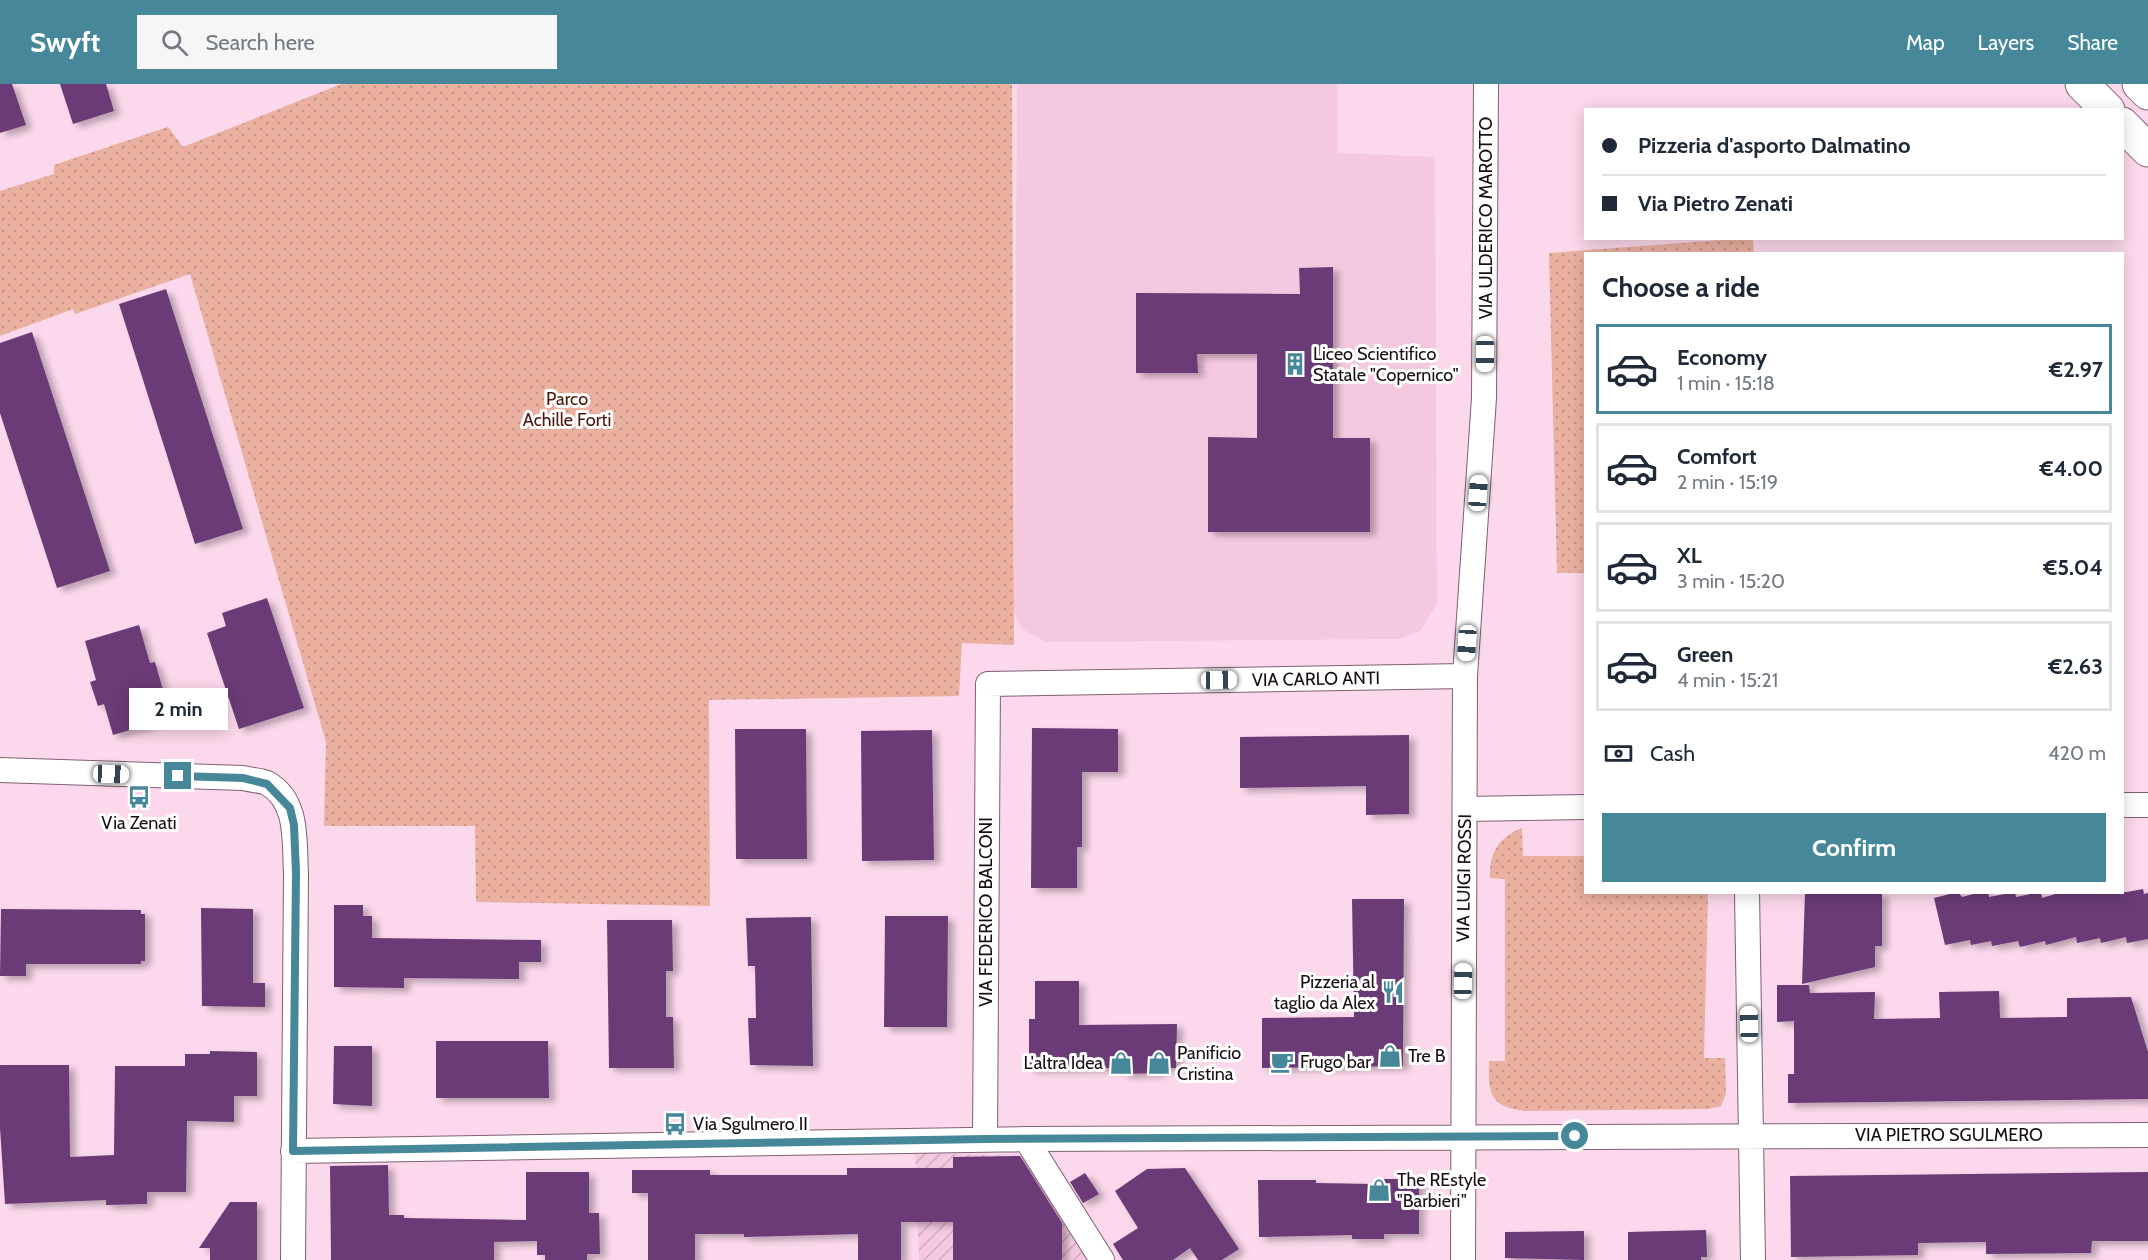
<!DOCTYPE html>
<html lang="en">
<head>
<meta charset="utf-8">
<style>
	:root { --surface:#fff; --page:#f6f6f7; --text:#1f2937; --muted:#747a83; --line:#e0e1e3; --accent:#46879a }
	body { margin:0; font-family:Cabin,sans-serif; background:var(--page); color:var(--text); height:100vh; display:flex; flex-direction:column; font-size:22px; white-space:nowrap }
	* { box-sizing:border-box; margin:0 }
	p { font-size:20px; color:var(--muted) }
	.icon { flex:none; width:33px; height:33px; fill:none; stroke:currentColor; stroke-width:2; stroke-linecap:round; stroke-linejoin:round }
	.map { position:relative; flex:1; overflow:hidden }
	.side { position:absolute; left:1584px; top:168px; width:540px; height:642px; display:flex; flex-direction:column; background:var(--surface); border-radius:0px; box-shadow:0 3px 15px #0003 }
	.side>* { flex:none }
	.guide { position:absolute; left:1584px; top:24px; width:540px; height:132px; border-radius:0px; box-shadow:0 3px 15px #0003; display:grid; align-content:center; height:132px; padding:0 18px; background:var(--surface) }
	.end { position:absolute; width:27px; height:27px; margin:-14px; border:8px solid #46879a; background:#fff; box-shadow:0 0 0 3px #fff }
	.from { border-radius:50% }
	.bubble { position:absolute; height:42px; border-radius:0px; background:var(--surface); box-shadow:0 3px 15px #0003; font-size:20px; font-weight:800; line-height:42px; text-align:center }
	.car { position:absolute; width:18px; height:36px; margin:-18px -9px; border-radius:8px; box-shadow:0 0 4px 2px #0007; background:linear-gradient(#fff 24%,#345 0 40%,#fff 0 76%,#345 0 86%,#fff 0) }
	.guide b { display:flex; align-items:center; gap:21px; height:57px; font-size:22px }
	.guide b+b { border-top:2px solid var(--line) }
	.guide i { width:15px; height:15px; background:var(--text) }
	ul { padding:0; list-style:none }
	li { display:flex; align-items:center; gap:18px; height:90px; margin:0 12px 9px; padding:0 6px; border:3px solid var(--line); border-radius:0px }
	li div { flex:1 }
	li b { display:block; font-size:22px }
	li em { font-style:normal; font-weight:800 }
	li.selected { border-color:var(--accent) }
	li>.icon { width:54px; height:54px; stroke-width:1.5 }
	h2 { padding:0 18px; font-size:27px; line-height:72px }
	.pay { display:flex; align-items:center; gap:15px; height:66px; padding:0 18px; font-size:22px }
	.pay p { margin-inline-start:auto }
	.cta { display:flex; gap:12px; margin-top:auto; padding:12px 18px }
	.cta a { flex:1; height:69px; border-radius:0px; background:var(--accent); color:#fff; font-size:24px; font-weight:800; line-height:69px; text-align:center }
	header { display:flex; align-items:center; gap:36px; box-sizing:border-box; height:84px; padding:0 30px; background:var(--accent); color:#fff }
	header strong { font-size:28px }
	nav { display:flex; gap:33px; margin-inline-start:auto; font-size:21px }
	.search { width:420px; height:54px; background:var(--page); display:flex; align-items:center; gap:15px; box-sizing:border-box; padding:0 21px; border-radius:0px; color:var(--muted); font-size:22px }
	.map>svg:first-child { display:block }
	.built { fill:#f4c9e0 }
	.industrial { fill:url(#industrial-furrows) }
	.park { fill:url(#park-dots) }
	.building { fill:#6b3a77; filter:url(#shadow) }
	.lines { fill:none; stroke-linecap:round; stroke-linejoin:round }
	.street-casing { stroke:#7f6071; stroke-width:26 }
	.highway-casing { stroke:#7f6071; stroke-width:35 }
	.street { stroke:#fff; stroke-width:24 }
	.highway { stroke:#fff; stroke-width:33 }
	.route { stroke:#46879a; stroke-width:8 }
	.labels { text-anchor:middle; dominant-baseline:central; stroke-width:6; stroke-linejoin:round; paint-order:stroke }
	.street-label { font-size:18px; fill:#190d14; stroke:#fff }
	.poi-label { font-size:18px; fill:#190d14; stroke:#fff; text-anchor:start }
	.park-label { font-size:18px; fill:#4c1608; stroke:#fff }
</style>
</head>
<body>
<header>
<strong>Swyft</strong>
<div class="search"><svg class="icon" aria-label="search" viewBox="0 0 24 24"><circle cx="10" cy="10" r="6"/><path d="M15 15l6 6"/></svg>Search here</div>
<nav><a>Map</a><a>Layers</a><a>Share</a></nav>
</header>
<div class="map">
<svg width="2148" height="1176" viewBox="0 0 2148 1176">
	<defs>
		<pattern id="industrial-furrows" width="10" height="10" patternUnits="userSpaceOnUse" patternTransform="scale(1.5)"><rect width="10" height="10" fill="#f4c9e0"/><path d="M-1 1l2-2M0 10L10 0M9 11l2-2" fill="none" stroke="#d1abbf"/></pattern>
		<pattern id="park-dots" width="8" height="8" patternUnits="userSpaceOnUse" patternTransform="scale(1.5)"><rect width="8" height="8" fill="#eab0a0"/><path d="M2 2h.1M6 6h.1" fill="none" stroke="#c89689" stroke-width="1.8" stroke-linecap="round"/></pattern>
		<filter id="shadow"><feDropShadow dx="6" dy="4" stdDeviation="3" flood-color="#0004"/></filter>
	</defs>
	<rect width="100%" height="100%" fill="#fbd8eb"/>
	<path class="built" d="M1017,0H1337V69L1435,73L1437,520L1420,547L1398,555L1046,558L1022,545L1014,528Z"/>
	<path class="industrial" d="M915,1069L1042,1072L1103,1176H919Z"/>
	<path class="park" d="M341,0H1012L1014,561L962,559L959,612L709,616L710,822L476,818L475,742H324L326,658L190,190L75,230L73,225L0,252V107L54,90V81L168,43L183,63Z
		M1735,155H1753L1754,169L1586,170L1585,489H1557L1549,169Z
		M1522,744L1523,772H1585L1586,808L1708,809L1704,974H1725L1726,1010L1721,1022L1708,1025L1525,1027C1490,1023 1488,1010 1489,977H1505V795L1490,794C1489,769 1499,753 1522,744Z"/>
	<path class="building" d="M0,0H12L26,41L0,49Z
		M60,0H106L114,27L73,40Z
		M1333,183V354H1370V448H1208V353L1257,354V270H1197L1198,289H1136V209L1300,210L1299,184Z
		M166,205L243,445L195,460L119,220Z
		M32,248L110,487L57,504L0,329V259Z
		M267,514L304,624L239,645L207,549L226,542L222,529Z
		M139,541L150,579L155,578L171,634L113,651L104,620L98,622L90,598L96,596L85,557Z
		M1032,644L1118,645V688H1082V763H1077V804H1031Z
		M735,645H806L807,775H736Z
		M932,646L934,776L862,777L861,647Z
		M1409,651V730L1366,731V702L1240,704V653Z
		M2143,805L2144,810L2148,809V855L2127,859L2126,853L2101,859L2100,854L2077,859L2076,853L2046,861L2045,857L2020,863L2018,857L1992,862L1991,857L1971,861L1970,856L1945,861L1934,814L1958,808L1962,813L1981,808H1988L1989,813L2015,808L2016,813L2041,808L2042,814L2062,808H2127Z
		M1805,808H1882V862H1875V883L1802,900Z
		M1352,815H1404L1403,982L1262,984V934L1354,933Z
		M334,821H363V832H372V854L541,856V878H519V895L404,894V904L334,903Z
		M201,824L253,825V899H265V923L202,922Z
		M1,825L141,826V830H145V877H141V880H26V892H0Z
		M885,832H948L947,943H884Z
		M811,833L813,982L750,981L748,934H756L755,882H748L746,834Z
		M607,836H672L673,887H666V933H673L674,984H609Z
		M1035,897H1079V941L1177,940L1176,984H1159V989L1122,990V984L1029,985V935H1035Z
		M1777,901H1809L1810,909L1875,908L1874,935L1940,934L1939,908L1999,907L2000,934L2067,933V914L2131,913L2148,968V1015L1788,1019V990H1794V937L1777,938Z
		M436,957H548L549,1014H436Z
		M334,962H372V1022L333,1020Z
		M210,967L257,968V1012H234V1038L187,1037L186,1108H147V1120L106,1121V1116L5,1120L0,1044V981H69L70,1073L114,1071L115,982H185V970H210Z
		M1020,1072L1062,1139V1176H953V1138H901V1176H858V1150L744,1153V1150H695V1176H648V1109H632V1086H710V1091H847V1084H953V1073Z
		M388,1081L389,1131H404V1134L526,1136V1088H589V1129H599L600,1170H587V1176H545V1171H537V1157L494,1158V1176H331L330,1082Z
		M1185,1084L1239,1165L1222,1176H1198L1190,1164L1173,1176H1123L1113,1160L1138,1144L1115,1107L1147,1085Z
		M2148,1088V1157H2092L2091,1169L1986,1170V1158L1918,1159V1171L1791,1173L1790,1092Z
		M1085,1089L1099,1110L1083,1119L1070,1098Z
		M1376,1095H1419V1150H1384V1155H1352V1151L1259,1153L1258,1096H1316V1099L1376,1100Z
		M230,1118H257V1176H210V1164H199Z
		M1706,1146L1707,1173H1701V1176H1628V1148Z
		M1584,1147V1176L1505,1174V1148Z"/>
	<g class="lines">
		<g class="street-casing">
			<path id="street" d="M0,686L243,694C250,696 260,696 267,699C299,717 294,757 296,789L293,1176
				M2122,721H2148
				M1465,725L1586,723
				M1747,808L1753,1176
				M985,1055L988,600L1465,592
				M1026,1055L1102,1176
				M293,1067L1026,1055L2148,1051
				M1463,1176L1465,592L1484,314L1486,0"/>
		</g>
		<g class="highway-casing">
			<path id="highway" d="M2082,0L2108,26
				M2139,0L2148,9
				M2122,40L2148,66"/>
		</g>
		<use href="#street" class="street"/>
		<use href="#highway" class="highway"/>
	</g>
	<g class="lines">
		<path class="route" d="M178,692L243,694L267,700L290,724L294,741L296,789L293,1067L985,1055L1575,1052"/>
	</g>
	<defs>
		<g id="building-bare" transform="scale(1.8)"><path d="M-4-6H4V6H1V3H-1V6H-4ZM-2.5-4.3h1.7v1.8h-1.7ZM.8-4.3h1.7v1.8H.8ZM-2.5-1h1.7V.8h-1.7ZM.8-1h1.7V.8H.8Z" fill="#46879a" stroke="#fff" stroke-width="2.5" paint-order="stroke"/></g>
		<g id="bus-bare" transform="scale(1.8)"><path d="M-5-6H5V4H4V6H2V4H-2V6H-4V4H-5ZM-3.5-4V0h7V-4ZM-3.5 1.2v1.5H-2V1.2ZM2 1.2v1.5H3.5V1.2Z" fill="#46879a" stroke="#fff" stroke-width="2.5" paint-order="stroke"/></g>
		<g id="restaurant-bare" transform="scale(1.8)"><path d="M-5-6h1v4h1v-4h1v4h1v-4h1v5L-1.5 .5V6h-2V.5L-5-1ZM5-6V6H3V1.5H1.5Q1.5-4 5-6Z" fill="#46879a" stroke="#fff" stroke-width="2.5" paint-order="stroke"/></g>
		<g id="shop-bare" transform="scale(1.8)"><path d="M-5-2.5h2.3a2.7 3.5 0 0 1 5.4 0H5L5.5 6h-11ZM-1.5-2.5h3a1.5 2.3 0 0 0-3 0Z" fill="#46879a" stroke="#fff" stroke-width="2.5" paint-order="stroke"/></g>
		<g id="cafe-bare" transform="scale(1.8)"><path d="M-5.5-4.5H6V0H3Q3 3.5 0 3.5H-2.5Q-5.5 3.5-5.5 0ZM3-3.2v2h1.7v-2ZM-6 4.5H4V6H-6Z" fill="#46879a" stroke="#fff" stroke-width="2.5" paint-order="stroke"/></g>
	</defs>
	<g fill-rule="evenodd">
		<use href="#building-bare" x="1295" y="280"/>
		<use href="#bus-bare" x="139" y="713"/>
		<use href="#restaurant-bare" x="1393" y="908"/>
		<use href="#shop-bare" x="1390" y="972"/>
		<use href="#cafe-bare" x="1282" y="978"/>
		<use href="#shop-bare" x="1121" y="979"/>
		<use href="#shop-bare" x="1159" y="979"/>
		<use href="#bus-bare" x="675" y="1040"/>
		<use href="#shop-bare" x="1379" y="1106"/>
	</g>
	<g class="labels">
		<g class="street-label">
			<text transform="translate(1486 134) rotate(-90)">VIA ULDERICO MAROTTO</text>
			<text transform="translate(1316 595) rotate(-1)">VIA CARLO ANTI</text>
			<text transform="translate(1464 794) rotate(-89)">VIA LUIGI ROSSI</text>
			<text transform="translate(986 828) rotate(-90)">VIA FEDERICO BALCONI</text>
			<text x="1949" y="1051">VIA PIETRO SGULMERO</text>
		</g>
		<g class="poi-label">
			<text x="1313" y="270">Liceo Scientifico<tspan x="1313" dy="21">Statale "Copernico"</tspan></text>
			<text x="139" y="739" text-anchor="middle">Via Zenati</text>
			<text x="1375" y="898" text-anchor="end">Pizzeria al<tspan x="1375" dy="21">taglio da Alex</tspan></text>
			<text x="1177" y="969">Panificio<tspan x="1177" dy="21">Cristina</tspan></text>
			<text x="1408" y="972">Tre B</text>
			<text x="1300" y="978">Frugo bar</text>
			<text x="1103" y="979" text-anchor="end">L'altra Idea</text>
			<text x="693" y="1040">Via Sgulmero II</text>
			<text x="1397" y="1096">The REstyle<tspan x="1397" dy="21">"Barbieri"</tspan></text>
		</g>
		<g class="park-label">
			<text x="567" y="315">Parco<tspan x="567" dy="21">Achille Forti</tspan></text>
		</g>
	</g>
</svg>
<i class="end from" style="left:1575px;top:1052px"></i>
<i class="end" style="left:178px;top:692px"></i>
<div class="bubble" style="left:129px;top:604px;width:99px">2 min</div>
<i class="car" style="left:1485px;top:270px;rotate:180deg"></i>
<i class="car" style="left:1478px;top:409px;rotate:4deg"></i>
<i class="car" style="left:1467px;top:559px;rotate:184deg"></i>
<i class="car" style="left:1219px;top:596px;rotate:89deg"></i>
<i class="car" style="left:111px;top:690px;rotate:92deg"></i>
<i class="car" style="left:1463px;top:897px;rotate:1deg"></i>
<i class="car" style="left:1749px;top:940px;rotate:359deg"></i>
<div class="guide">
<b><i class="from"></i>Pizzeria d'asporto Dalmatino</b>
<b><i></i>Via Pietro Zenati</b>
</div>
<section class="side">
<h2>Choose a ride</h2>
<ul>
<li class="selected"><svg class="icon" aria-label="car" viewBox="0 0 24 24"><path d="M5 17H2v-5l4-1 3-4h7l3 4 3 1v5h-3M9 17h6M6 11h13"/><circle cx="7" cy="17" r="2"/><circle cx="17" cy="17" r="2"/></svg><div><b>Economy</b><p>1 min · 15:18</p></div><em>€2.97</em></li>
<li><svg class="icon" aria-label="car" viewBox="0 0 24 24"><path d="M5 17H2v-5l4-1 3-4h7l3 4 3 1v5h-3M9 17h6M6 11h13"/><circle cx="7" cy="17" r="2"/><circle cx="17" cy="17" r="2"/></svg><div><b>Comfort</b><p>2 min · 15:19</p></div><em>€4.00</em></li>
<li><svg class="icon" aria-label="car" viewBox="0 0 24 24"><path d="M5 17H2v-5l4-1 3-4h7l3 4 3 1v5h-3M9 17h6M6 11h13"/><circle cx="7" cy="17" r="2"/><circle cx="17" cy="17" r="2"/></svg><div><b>XL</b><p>3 min · 15:20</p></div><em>€5.04</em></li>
<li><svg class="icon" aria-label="car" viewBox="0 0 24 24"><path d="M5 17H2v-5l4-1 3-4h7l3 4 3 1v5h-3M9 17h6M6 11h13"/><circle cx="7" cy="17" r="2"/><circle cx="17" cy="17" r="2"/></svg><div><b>Green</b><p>4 min · 15:21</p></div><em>€2.63</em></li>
</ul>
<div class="pay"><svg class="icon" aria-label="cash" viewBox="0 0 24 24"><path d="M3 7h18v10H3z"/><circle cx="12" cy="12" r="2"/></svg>Cash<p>420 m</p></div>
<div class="cta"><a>Confirm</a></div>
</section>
</div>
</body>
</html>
